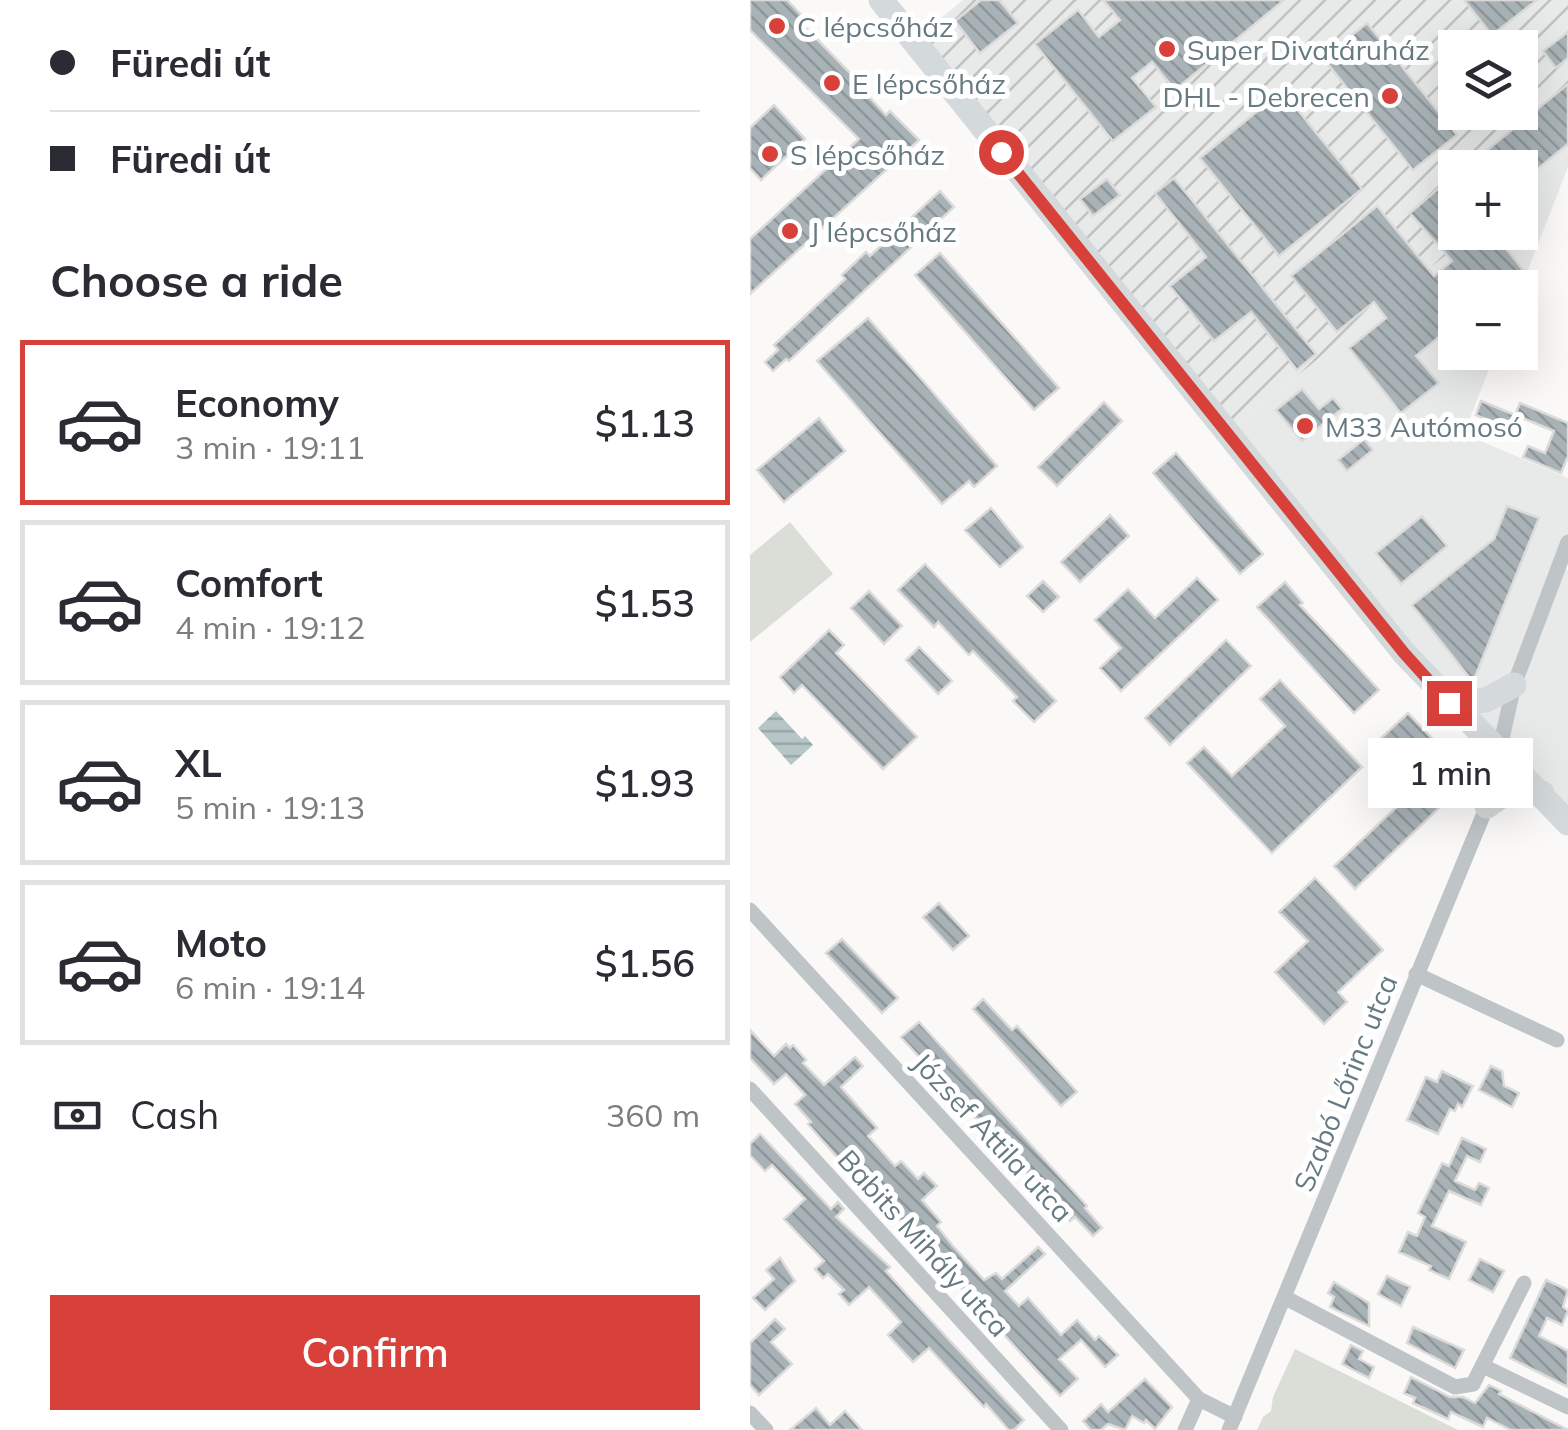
<!DOCTYPE html>
<html lang="en">
<head>
<meta charset="utf-8">
<style>
	:root { --surface:#fff; --page:#f2f2f3; --text:#2b2b33; --muted:#7c7c81; --line:#e1e1e2; --accent:#d8403a }
	body { margin:0; font-family:Mulish,sans-serif; background:var(--page); color:var(--text); height:100vh; display:flex; flex-direction:column; font-size:38px; white-space:nowrap }
	* { box-sizing:border-box; margin:0 }
	p { font-size:32px; color:var(--muted) }
	.icon { flex:none; width:55px; height:55px; fill:none; stroke:currentColor; stroke-width:2; stroke-linecap:round; stroke-linejoin:round }
	.map { position:relative; flex:1; overflow:hidden }
	.side { display:flex; flex-direction:column; background:var(--surface); width:750px }
	.side>* { flex:none }
	.top-card { display:grid; align-content:center; height:220px; padding:0 50px; background:var(--surface) }
	.fabs { position:absolute; left:688px; top:30px; display:grid; gap:20px }
	.fabs a { display:grid; place-items:center; width:100px; height:100px; border-radius:0px; background:var(--surface); box-shadow:0 10px 40px #0002; font-size:50px }
	.end { position:absolute; width:45px; height:45px; margin:-22px; border:12px solid #d8403a; background:#fff; box-shadow:0 0 0 5px #fff }
	.from { border-radius:50% }
	.bubble { position:absolute; height:70px; border-radius:0px; background:var(--surface); box-shadow:0 10px 40px #0002; font-size:32px; font-weight:600; line-height:70px; text-align:center }
	.top-card b { display:flex; align-items:center; gap:35px; height:95px; font-size:38px }
	.top-card b+b { border-top:2px solid var(--line) }
	.top-card i { width:25px; height:25px; background:var(--text) }
	ul { padding:0; list-style:none }
	li { display:flex; align-items:center; gap:30px; height:165px; margin:0 20px 15px; padding:0 30px; border:5px solid var(--line); border-radius:0px }
	li div { flex:1 }
	li b { display:block; font-size:38px }
	li em { font-style:normal; font-weight:600 }
	li.selected { border-color:var(--accent) }
	li>.icon { width:90px; height:90px; stroke-width:1.5 }
	h2 { padding:0 50px; font-size:45px; line-height:120px }
	.pay { display:flex; align-items:center; gap:25px; height:110px; padding:0 50px; font-size:38px }
	.pay p { margin-inline-start:auto }
	.primary-button { display:flex; gap:20px; margin-top:auto; padding:20px 50px }
	.primary-button a { flex:1; height:115px; border-radius:0px; background:var(--accent); color:#fff; font-size:40px; font-weight:600; line-height:115px; text-align:center }
	main { display:flex; flex:1; min-height:0 }
	.map>svg:first-child { display:block }
	.built { fill:#e8e9e9 }
	.industrial { fill:url(#industrial-furrows); fill-rule:evenodd }
	.park { fill:#dbded7 }
	.water { fill:url(#water-rules) }
	.building { fill:url(#building-back-hatch); stroke:#dcdbda; stroke-width:2.5 }
	.lines { fill:none; stroke-linecap:round; stroke-linejoin:round }
	.minor { stroke:#bfc5c7; stroke-width:15 }
	.primary { stroke:#d4d9dc; stroke-width:25 }
	.route { stroke:#d8403a; stroke-width:12 }
	.poi-dot { fill:#d8403a; stroke:#fff; stroke-width:4 }
	.labels { text-anchor:middle; dominant-baseline:central; stroke-width:10; stroke-linejoin:round; paint-order:stroke }
	.poi-label { font-size:28px; fill:#667a81; stroke:#fff; text-anchor:start }
	.street-label { font-size:28px; fill:#667a81; stroke:#fff }
</style>
</head>
<body>
<main>
<section class="side">
<div class="top-card">
<b><i class="from"></i>Füredi út</b>
<b><i></i>Füredi út</b>
</div>
<h2>Choose a ride</h2>
<ul>
<li class="selected"><svg class="icon" aria-label="car" viewBox="0 0 24 24"><path d="M5 17H2v-5l4-1 3-4h7l3 4 3 1v5h-3M9 17h6M6 11h13"/><circle cx="7" cy="17" r="2"/><circle cx="17" cy="17" r="2"/></svg><div><b>Economy</b><p>3 min · 19:11</p></div><em>$1.13</em></li>
<li><svg class="icon" aria-label="car" viewBox="0 0 24 24"><path d="M5 17H2v-5l4-1 3-4h7l3 4 3 1v5h-3M9 17h6M6 11h13"/><circle cx="7" cy="17" r="2"/><circle cx="17" cy="17" r="2"/></svg><div><b>Comfort</b><p>4 min · 19:12</p></div><em>$1.53</em></li>
<li><svg class="icon" aria-label="car" viewBox="0 0 24 24"><path d="M5 17H2v-5l4-1 3-4h7l3 4 3 1v5h-3M9 17h6M6 11h13"/><circle cx="7" cy="17" r="2"/><circle cx="17" cy="17" r="2"/></svg><div><b>XL</b><p>5 min · 19:13</p></div><em>$1.93</em></li>
<li><svg class="icon" aria-label="car" viewBox="0 0 24 24"><path d="M5 17H2v-5l4-1 3-4h7l3 4 3 1v5h-3M9 17h6M6 11h13"/><circle cx="7" cy="17" r="2"/><circle cx="17" cy="17" r="2"/></svg><div><b>Moto</b><p>6 min · 19:14</p></div><em>$1.56</em></li>
</ul>
<div class="pay"><svg class="icon" aria-label="cash" viewBox="0 0 24 24"><path d="M3 7h18v10H3z"/><circle cx="12" cy="12" r="2"/></svg>Cash<p>360 m</p></div>
<div class="primary-button"><a>Confirm</a></div>
</section>
<div class="map">
<svg width="818" height="1430" viewBox="0 0 818 1430">
	<defs>
		<pattern id="industrial-furrows" width="10" height="10" patternUnits="userSpaceOnUse" patternTransform="scale(2.5)"><rect width="10" height="10" fill="#e8e9e9"/><path d="M-1 1l2-2M0 10L10 0M9 11l2-2" fill="none" stroke="#c0c2c2"/></pattern>
		<pattern id="water-rules" width="6" height="5" patternUnits="userSpaceOnUse" patternTransform="scale(2.5)"><rect width="6" height="5" fill="#b6c6c6"/><path d="M0 2.5h6" fill="none" stroke="#98a6a6"/></pattern>
		<pattern id="building-back-hatch" width="6" height="6" patternUnits="userSpaceOnUse" patternTransform="scale(2.5)"><rect width="6" height="6" fill="#a9b3b7"/><path d="M-1 5l2 2M0 0l6 6M5-1l2 2" fill="none" stroke="#8d979a"/></pattern>
	</defs>
	<rect width="100%" height="100%" fill="#faf9f8"/>
	<path class="built" d="M818,153V167L770,290L705,288V352L745,353L714,434L818,478V546L810,565L818,570V834L483,428L723,233L770,232V193Z"/>
	<path class="industrial" d="M213,0H818V153L770,193V168H705V232L723,233L483,428L168,37ZM705,48H770V112H705Z"/>
	<path class="park" d="M40,522L83,574L0,642V555Z
		M545,1349L708,1430H507L513,1417L521,1411L523,1397Z"/>
	<path class="water" d="M26,711L52,739L55,736L63,745L41,765L8,728Z"/>
	<path class="building" d="M0,0H37L58,22L54,26L110,83L108,85L136,115L140,111L169,140L0,294V239L109,139L0,30Z
		M231,0H249L268,23L230,53L205,21Z
		M353,0H534L425,90L402,62L382,78L406,107L363,141L285,44L328,10L349,37L370,20Z
		M714,0H787L742,35Z
		M617,23L707,135L663,170L573,58Z
		M818,32V58L806,68L793,51Z
		M818,84V144L770,183V168H741L731,155Z
		M532,91L612,189L529,256L450,158Z
		M24,105L55,139L11,180L0,168V128Z
		M705,174V232H743L773,270L751,288H705V324L666,356L689,383L651,413L599,348L636,318L624,302L587,332L541,276L627,206L684,276L702,261L660,213Z
		M424,178L566,354L547,370L501,312L464,341L420,286L456,257L405,193Z
		M357,179L370,195L343,216L330,199Z
		M190,191L204,207L39,361L36,359L23,371L15,362L28,350L24,345L95,279L92,275L116,252L120,256Z
		M190,253L309,388L284,410L165,275Z
		M118,318L247,466L224,487L219,481L192,504L67,361Z
		M552,389L569,409L583,398L592,409L552,441L526,410Z
		M731,401L765,415L770,403L818,423V456L811,473L773,457L778,446L795,453L804,431L770,417L764,431L726,415Z
		M354,402L372,421L307,486L288,467Z
		M69,418L95,451L34,502L7,470Z
		M614,439L623,450L597,471L588,460Z
		M426,453L513,554L490,574L403,473Z
		M757,506L789,518L723,682L662,605L744,539Z
		M241,508L273,547L250,567L215,530Z
		M360,515L379,536L330,582L311,562Z
		M672,516L697,546L651,584L626,553Z
		M175,564L306,701L284,722L263,701L267,697L223,651L219,655L188,622L184,627L148,590Z
		M447,578L468,600L371,691L350,668L371,648L345,620L378,589L405,618Z
		M293,581L309,597L293,612L277,596Z
		M535,582L553,603L550,605L629,690L604,713L507,607Z
		M119,591L152,626L134,644L101,608Z
		M79,630L94,645L86,653L167,737L133,769L52,685L44,693L30,677Z
		M476,640L501,666L420,745L395,718Z
		M169,647L202,681L188,694L156,660Z
		M530,680L612,767L522,853L437,763L454,747L482,776L535,726L510,699Z
		M658,713L720,778L605,889L584,866L654,800L652,797L667,782L628,741Z
		M565,878L633,950L588,992L597,1002L574,1024L525,972L558,941L529,912Z
		M189,903L219,936L203,950L173,917Z
		M92,939L148,998L132,1013L76,953Z
		M233,999L262,1030L267,1026L327,1092L311,1106L223,1009Z
		M169,1022L337,1206L335,1208L352,1228L343,1236L325,1217L320,1221L151,1037Z
		M0,1030L24,1056L36,1044L40,1048L43,1045L56,1060L53,1063L74,1085L105,1057L113,1066L91,1087L127,1128L118,1136L145,1166L151,1161L168,1179L174,1173L187,1186L172,1200L191,1222L187,1226L203,1246L234,1280L246,1273L252,1279L288,1247L295,1254L255,1291L269,1306L278,1298L311,1335L327,1320L345,1340L349,1336L368,1355L355,1367L331,1340L309,1359L328,1379L310,1396L140,1209L142,1208L113,1176L108,1181L58,1124L61,1122L45,1104L55,1095L36,1074L24,1084L0,1058Z
		M741,1066L752,1071L754,1086L769,1093L762,1107L729,1090Z
		M692,1071L723,1086L712,1107L708,1104L705,1111L700,1109L688,1134L657,1120L676,1077L687,1082Z
		M10,1134L81,1209L88,1202L94,1209L86,1217L140,1267L136,1271L159,1297L274,1420L264,1430H259L236,1404L234,1407L179,1348L163,1362L138,1335L151,1322L119,1287L99,1305L89,1294L94,1290L78,1274L73,1278L65,1269L74,1261L34,1219L55,1199L22,1165L15,1171L0,1155V1144Z
		M712,1138L736,1149L730,1162L717,1156L705,1181L725,1190L729,1183L739,1188L731,1205L699,1191L682,1226L716,1242L699,1279L679,1270L681,1266L649,1252L658,1232L667,1236L675,1217L668,1213L692,1163L699,1166Z
		M30,1258L45,1281L15,1310L3,1298L24,1279L16,1270Z
		M730,1259L754,1271L743,1292L719,1280Z
		M637,1276L660,1287L651,1306L628,1294Z
		M796,1280L818,1290L813,1307L818,1311L812,1325L797,1318L789,1336L818,1351V1387L760,1358Z
		M584,1282L619,1303V1326L580,1307L584,1297L578,1293Z
		M25,1319L35,1329L21,1342L42,1364L9,1395L0,1385V1343Z
		M663,1327L714,1350L705,1368L657,1343Z
		M601,1345L613,1351L609,1359L624,1367L619,1378L592,1364Z
		M661,1377L700,1397H713L725,1403L739,1385L751,1391L749,1394L818,1430H761L737,1418L733,1427L701,1412L698,1419L663,1403L665,1398L654,1393Z
		M395,1379L422,1407L405,1429L396,1420L394,1423L382,1416L375,1430L358,1424L351,1430H341L333,1421L351,1404L358,1412Z
		M66,1408L80,1425L95,1411L112,1430H40Z"/>
	<g class="lines">
		<path class="minor" d="M0,910L449,1399L485,1417
			M666,974L807,1040
			M0,1089L311,1430
			M534,1297L705,1387L723,1384L774,1283
			M733,1366L818,1407
			M0,1413L16,1430
			M435,1430L449,1399
			M479,1430L737,806L764,685L818,542"/>
		<path class="primary" d="M131,0L654,653L818,823
			M699,703L736,700L764,685
			M737,806L754,794L792,793"/>
	</g>
	<g class="lines">
		<path class="route" d="M251,152L654,653L699,703"/>
	</g>
	<g class="poi-dot">
		<circle cx="27" cy="26" r="10"/>
		<circle cx="417" cy="49" r="10"/>
		<circle cx="82" cy="83" r="10"/>
		<circle cx="640" cy="96" r="10"/>
		<circle cx="20" cy="154" r="10"/>
		<circle cx="40" cy="231" r="10"/>
		<circle cx="555" cy="426" r="10"/>
	</g>
	<g class="labels">
		<g class="poi-label">
			<text x="47" y="26">C lépcsőház</text>
			<text x="437" y="49">Super Divatáruház</text>
			<text x="102" y="83">E lépcsőház</text>
			<text x="620" y="96" text-anchor="end">DHL - Debrecen</text>
			<text x="40" y="154">S lépcsőház</text>
			<text x="60" y="231">J lépcsőház</text>
			<text x="575" y="426">M33 Autómosó</text>
		</g>
		<g class="street-label">
			<text transform="translate(595 1083) rotate(-68)">Szabó Lőrinc utca</text>
			<text transform="translate(243 1137) rotate(47)">József Attila utca</text>
			<text transform="translate(174 1243) rotate(48)">Babits Mihály utca</text>
		</g>
	</g>
</svg>
<div class="fabs">
<a><svg class="icon" aria-label="layers" viewBox="0 0 24 24"><path d="M12 4l9 5-9 5-9-5zM3 14l9 5 9-5"/></svg></a>
<a>+</a>
<a>−</a>
</div>
<i class="end from" style="left:251px;top:152px"></i>
<i class="end" style="left:699px;top:703px"></i>
<div class="bubble" style="left:618px;top:738px;width:165px">1 min</div>
</div>
</main>
</body>
</html>
